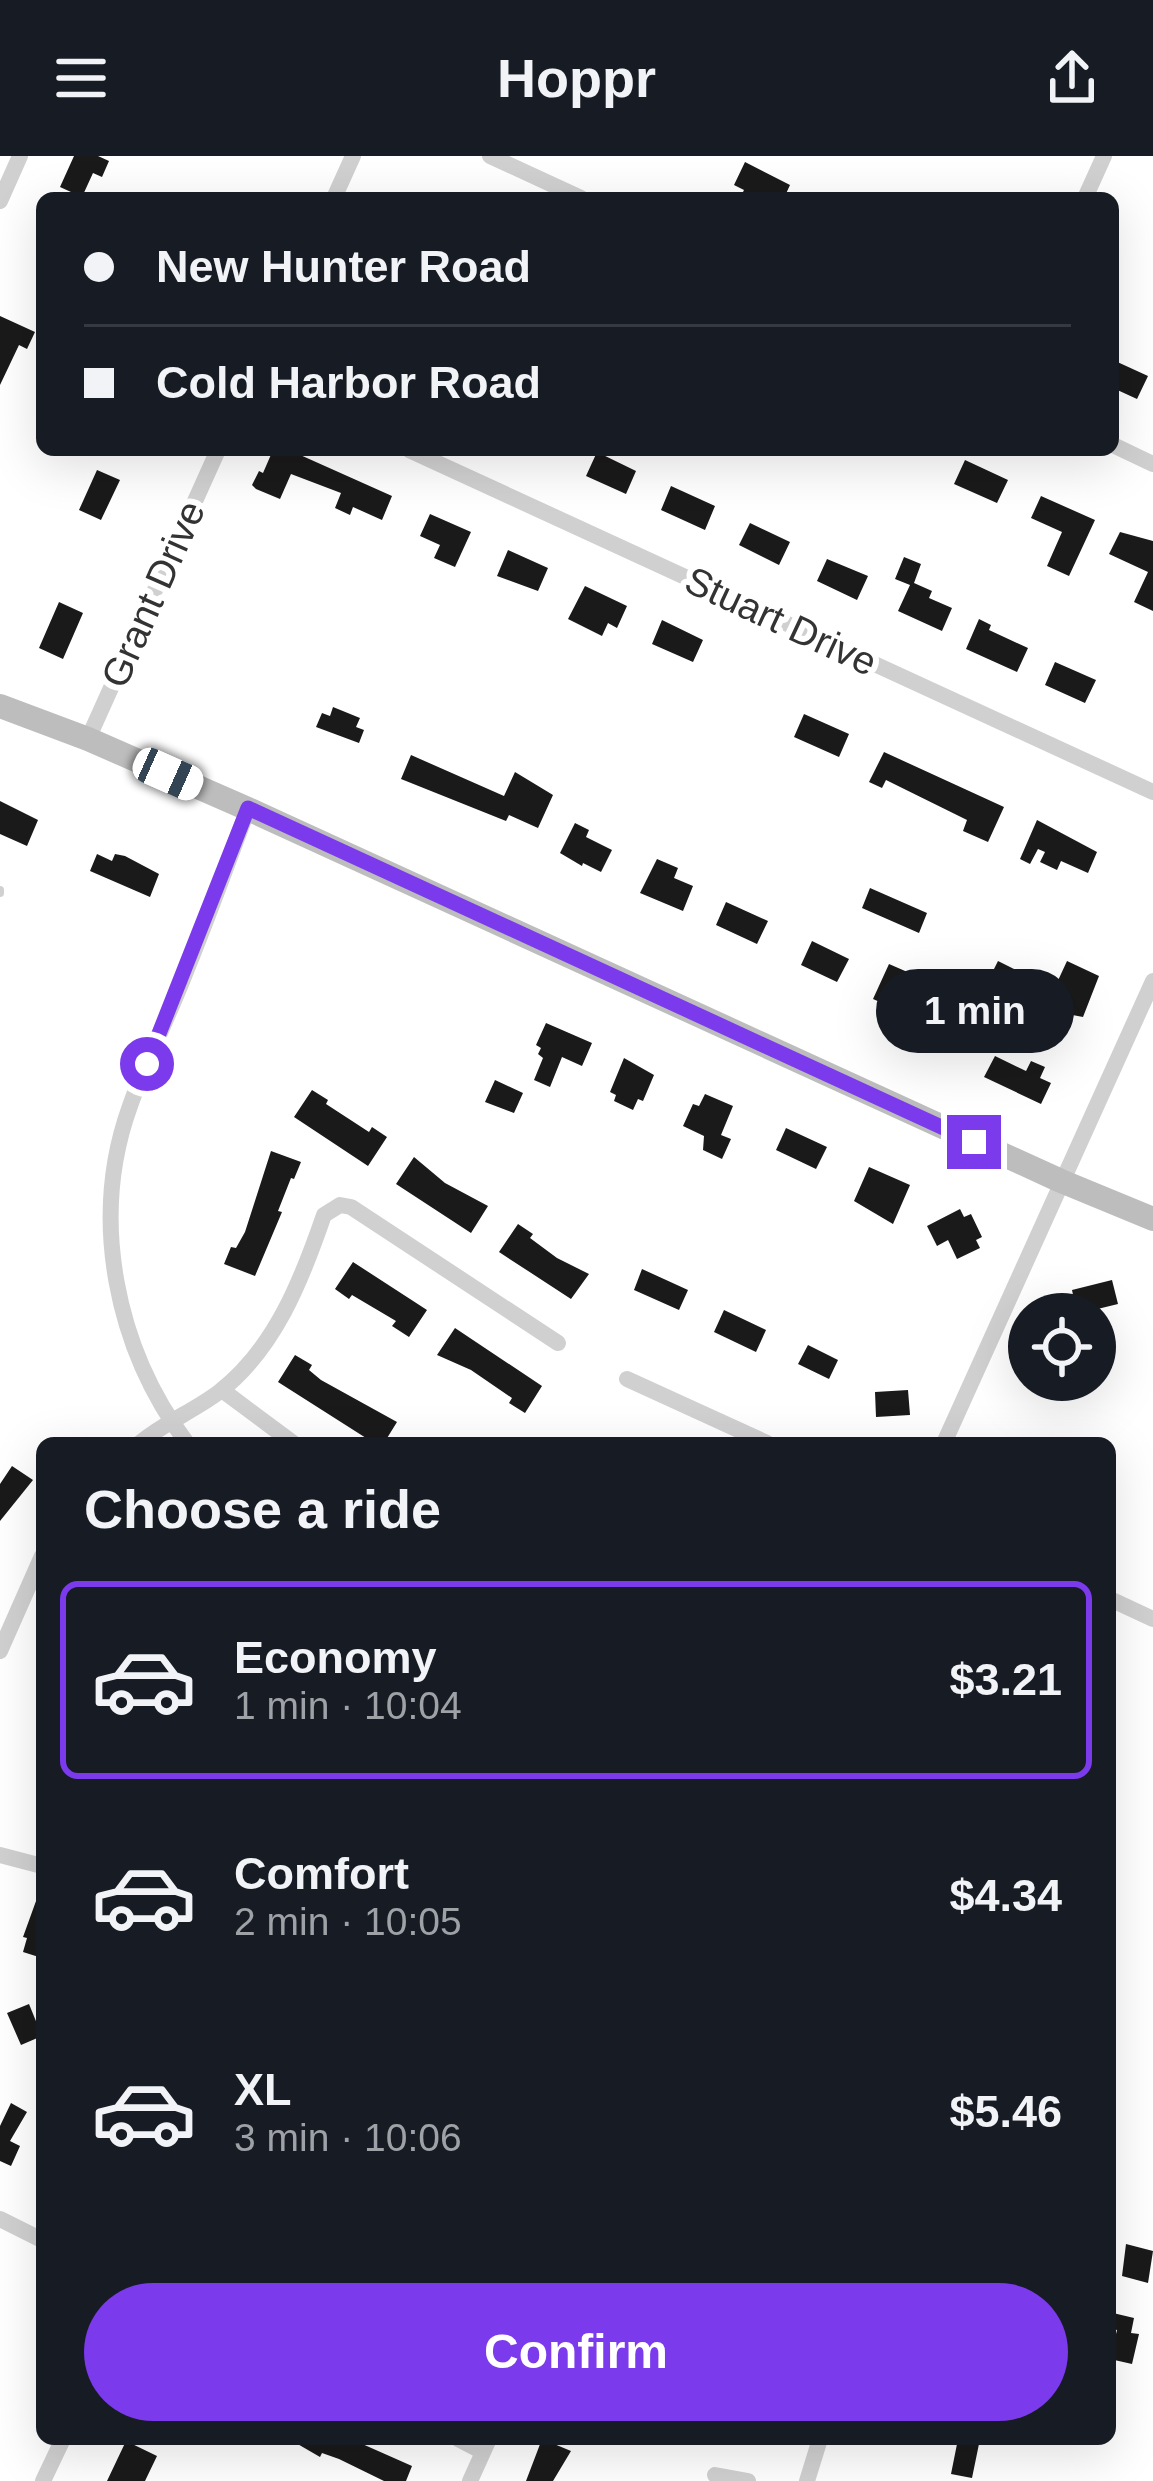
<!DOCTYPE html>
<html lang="en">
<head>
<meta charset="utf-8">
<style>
	:root { --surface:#171b24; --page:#20242c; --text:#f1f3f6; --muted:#9ea1a6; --line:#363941; --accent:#7c3aed }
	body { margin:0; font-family:Helvetica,sans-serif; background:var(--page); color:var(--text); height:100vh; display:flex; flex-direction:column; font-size:45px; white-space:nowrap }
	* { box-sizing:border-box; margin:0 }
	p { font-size:39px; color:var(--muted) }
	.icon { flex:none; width:66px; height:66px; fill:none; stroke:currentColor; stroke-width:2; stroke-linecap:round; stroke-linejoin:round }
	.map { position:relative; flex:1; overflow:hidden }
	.side { position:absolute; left:36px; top:1281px; width:1080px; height:1008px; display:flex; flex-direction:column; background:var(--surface); border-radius:18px; box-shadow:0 12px 48px #0002 }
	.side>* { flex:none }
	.hud { position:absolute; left:36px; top:36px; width:1083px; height:264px; border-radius:18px; box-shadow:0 12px 48px #0002; display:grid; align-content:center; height:264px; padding:0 48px; background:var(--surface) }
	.controls { position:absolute; left:1008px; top:1137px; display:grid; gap:24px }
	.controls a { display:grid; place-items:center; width:108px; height:108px; border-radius:50%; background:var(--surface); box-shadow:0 12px 48px #0002; font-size:60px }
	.end { position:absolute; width:54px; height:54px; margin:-27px; border:15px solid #7c3aed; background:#fff; box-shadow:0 0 0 6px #fff }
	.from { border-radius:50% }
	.bubble { position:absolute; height:84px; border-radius:42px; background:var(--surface); box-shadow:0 12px 48px #0002; font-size:39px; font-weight:600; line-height:84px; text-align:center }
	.car { position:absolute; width:36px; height:72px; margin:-36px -18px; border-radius:15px; box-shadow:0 0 9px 3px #0007; background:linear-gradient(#fff 24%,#345 0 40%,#fff 0 76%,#345 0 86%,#fff 0) }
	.hud b { display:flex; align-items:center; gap:42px; height:114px; font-size:45px }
	.hud b+b { border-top:3px solid var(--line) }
	.hud i { width:30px; height:30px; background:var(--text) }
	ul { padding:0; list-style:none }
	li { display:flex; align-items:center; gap:36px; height:198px; margin:0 24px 18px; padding:0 24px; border:6px solid transparent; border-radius:18px }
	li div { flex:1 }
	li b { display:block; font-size:45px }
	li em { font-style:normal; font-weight:600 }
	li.active { border-color:var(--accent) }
	li>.icon { width:108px; height:108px; stroke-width:1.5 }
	h2 { padding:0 48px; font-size:54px; line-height:144px }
	.button { display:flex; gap:24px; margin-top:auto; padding:24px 48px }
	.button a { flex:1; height:138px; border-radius:72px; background:var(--accent); color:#fff; font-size:48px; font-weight:600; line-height:138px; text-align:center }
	header { display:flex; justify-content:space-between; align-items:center; height:156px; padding:0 48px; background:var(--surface); font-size:54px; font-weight:600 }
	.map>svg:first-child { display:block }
	.building { fill:#1a1a1a }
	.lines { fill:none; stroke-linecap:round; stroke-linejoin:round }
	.service { stroke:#d0d0d0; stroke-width:8 }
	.minor { stroke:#d0d0d0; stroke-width:16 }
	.secondary { stroke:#bdbdbd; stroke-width:24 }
	.route { stroke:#7c3aed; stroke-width:15 }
	.labels { text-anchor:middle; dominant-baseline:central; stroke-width:12; stroke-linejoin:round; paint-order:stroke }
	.street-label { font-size:39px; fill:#333; stroke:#fff }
</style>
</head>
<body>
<header><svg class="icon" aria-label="menu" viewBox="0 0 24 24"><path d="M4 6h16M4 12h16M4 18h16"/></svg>Hoppr<svg class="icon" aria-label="share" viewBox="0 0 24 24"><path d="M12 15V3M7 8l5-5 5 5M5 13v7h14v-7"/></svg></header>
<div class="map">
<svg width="1153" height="2325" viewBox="0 0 1153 2325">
	<rect width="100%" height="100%" fill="#fff"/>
	<path class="building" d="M74,0H98L109,5L102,21L93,17L82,41L60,31Z
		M745,6L790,29L784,42H750L742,38L744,34L734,29Z
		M0,160L35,176L27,193L19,189L0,229Z
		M1113,204L1148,220L1137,243L1113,232Z
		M273,294L298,298L392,340L382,364L353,351L350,359L335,352L341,337L291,318L280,343L256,333L252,329L259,315L263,317Z
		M597,296L636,315L626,338L586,320Z
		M965,304L1008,324L997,347L954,328Z
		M97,314L120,324L101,364L79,354Z
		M671,330L715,350L705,374L661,354Z
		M1041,340L1095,364L1069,420L1047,410L1062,376L1031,362Z
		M430,358L471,376L455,411L434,402L440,389L420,380Z
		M750,367L790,386L779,409L739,389Z
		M1120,376L1153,385V455L1134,446L1148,416L1109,398Z
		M508,394L548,412L538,435L497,420Z
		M904,401L921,408L914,427L932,435L929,442L952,452L942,475L898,455L910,429L895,423Z
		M827,403L868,420L857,444L817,425Z
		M585,430L627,450L617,472L608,467L602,480L568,463Z
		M59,446L83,457L63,503L39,492Z
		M979,463L991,469L989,474L1028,492L1017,516L966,493Z
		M662,464L703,484L693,506L652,488Z
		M1055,506L1096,524L1085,547L1045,529Z
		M333,551L360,562L356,571L364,574L359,587L316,571L322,557L330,560Z
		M804,558L849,578L839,601L794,581Z
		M884,596L1004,651L988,686L963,675L967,664L886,624L882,632L869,626Z
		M411,599L504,640L515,616L553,639L538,672L509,659L506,665L401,623Z
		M0,645L38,664L27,690L0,678Z
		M1037,664L1097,696L1088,717L1061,705L1057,714L1040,706L1045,696L1038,693L1030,708L1020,703Z
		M575,667L589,674L586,681L612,694L601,716L583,707L582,710L560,697Z
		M97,698L112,705L115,698L125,700L159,718L150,741L90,715Z
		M657,703L678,712L674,722L693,730L683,755L640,737Z
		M870,732L927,757L919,777L862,752Z
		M726,746L768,765L757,788L716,769Z
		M812,785L849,803L837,826L801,809Z
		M998,805L1016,814L996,854L978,845Z
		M1067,805L1099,820L1083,861L1062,857L1053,879L1037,870Z
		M889,808L912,818L907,829L947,848L952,838L972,847L961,872L918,852L914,861L873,843Z
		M546,867L592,887L582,910L562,901L550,931L534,924L543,902L538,898L541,892L536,889Z
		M995,900L1026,915L1031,905L1045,911L1040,922L1051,927L1041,948L984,921Z
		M624,902L654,919L643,945L638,943L633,954L614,945L616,939L610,936Z
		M495,924L523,937L514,957L485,946Z
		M312,934L328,944L326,948L369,976L372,971L387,981L368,1010L294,961Z
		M705,938L733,950L721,979L731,983L722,1003L703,994L704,980L683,970L693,948L699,950Z
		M786,972L827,991L816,1013L776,994Z
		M271,995L301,1006L294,1023L291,1022L278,1055L282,1056L255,1120L224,1108L231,1091L236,1092L245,1076Z
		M414,1001L445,1027L488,1050L471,1077L396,1028Z
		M869,1011L910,1029L893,1068L854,1045Z
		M960,1053L964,1061L971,1058L982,1081L976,1084L980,1092L957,1103L948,1084L937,1090L927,1070Z
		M518,1068L533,1078L530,1082L557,1102L589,1118L571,1143L499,1096Z
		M353,1106L427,1154L409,1181L392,1170L396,1165L352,1139L349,1143L335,1133Z
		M642,1113L688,1134L679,1154L634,1134Z
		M1112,1124L1118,1148L1077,1158L1072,1134Z
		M724,1154L766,1174L756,1196L714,1176Z
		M455,1172L542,1230L525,1257L509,1247L512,1242L471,1214L437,1199Z
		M808,1189L838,1204L829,1223L798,1208Z
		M295,1199L312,1209L309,1214L321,1224L397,1266L384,1287H362L366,1282L278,1226Z
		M908,1234L910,1259L876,1261L875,1236Z
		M12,1310L33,1324L0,1365V1328Z
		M40,1734H42V1802L23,1796L27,1782L23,1781Z
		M29,1848L42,1880L21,1889L7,1857Z
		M11,1947L27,1956L10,1985L20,1990L11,2010L0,2005V1970Z
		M1126,2088L1153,2095L1148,2127L1122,2120Z
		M1113,2157L1134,2162L1131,2177L1139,2178L1132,2208L1110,2203L1117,2174L1110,2172Z
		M289,2283H351L412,2310L406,2325H384L339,2303L322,2297L320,2301Z
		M542,2283L571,2295L553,2325H526Z
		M958,2283H980L972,2322L951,2318Z
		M126,2285L157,2300L145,2325H107Z"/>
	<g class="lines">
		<path class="service" d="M0,734V737"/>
		<path class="minor" d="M490,0L581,42
			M334,42L353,0
			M1085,42L1104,0
			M0,45L20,0
			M1113,289L1153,308
			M409,294L1153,636
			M88,583L218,294
			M627,1223L767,1287
			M222,1234L293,1287
			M140,1287C165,1266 194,1255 219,1236C275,1193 302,1123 324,1059L340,1049L351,1051L558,1187
			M187,1287C116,1193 89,1063 130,950C145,907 166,866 183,823C206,767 227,709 248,653
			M944,1287L1153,825
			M1110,1443L1153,1463
			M0,1495L42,1400
			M0,1699L42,1710
			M0,2063L42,2084
			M458,2283L483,2296
			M715,2319L748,2325
			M43,2325L63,2283
			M470,2325L489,2283
			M807,2325L820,2283"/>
		<path class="secondary" d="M0,550L88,583L248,653L1061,1025L1153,1063"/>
	</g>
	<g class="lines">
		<path class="route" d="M147,908L248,652L974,986"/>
	</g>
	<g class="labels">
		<g class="street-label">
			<text transform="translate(153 438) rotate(-66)">Grant Drive</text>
			<text transform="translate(781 465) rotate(25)">Stuart Drive</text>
		</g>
	</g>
</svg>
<div class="controls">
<a><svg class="icon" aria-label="locate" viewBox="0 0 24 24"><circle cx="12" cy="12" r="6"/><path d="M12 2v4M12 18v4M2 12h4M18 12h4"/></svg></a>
</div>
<i class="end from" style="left:147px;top:908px"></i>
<i class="end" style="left:974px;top:986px"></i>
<div class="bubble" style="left:876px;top:813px;width:198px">1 min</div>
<i class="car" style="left:168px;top:618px;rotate:114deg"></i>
<div class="hud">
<b><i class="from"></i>New Hunter Road</b>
<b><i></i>Cold Harbor Road</b>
</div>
<section class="side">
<h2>Choose a ride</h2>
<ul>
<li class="active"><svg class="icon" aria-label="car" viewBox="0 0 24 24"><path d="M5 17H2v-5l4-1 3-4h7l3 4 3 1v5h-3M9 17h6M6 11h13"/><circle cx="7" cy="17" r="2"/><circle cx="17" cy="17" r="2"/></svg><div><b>Economy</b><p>1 min · 10:04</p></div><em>$3.21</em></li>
<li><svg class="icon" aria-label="car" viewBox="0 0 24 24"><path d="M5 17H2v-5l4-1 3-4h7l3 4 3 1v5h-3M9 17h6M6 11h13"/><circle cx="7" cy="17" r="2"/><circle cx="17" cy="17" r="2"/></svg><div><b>Comfort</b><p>2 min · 10:05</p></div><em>$4.34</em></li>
<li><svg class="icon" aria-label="car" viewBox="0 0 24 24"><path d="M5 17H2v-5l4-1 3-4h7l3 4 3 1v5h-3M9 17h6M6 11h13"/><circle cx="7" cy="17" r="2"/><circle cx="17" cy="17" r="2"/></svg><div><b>XL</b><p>3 min · 10:06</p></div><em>$5.46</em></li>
</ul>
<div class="button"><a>Confirm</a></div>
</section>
</div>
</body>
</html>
